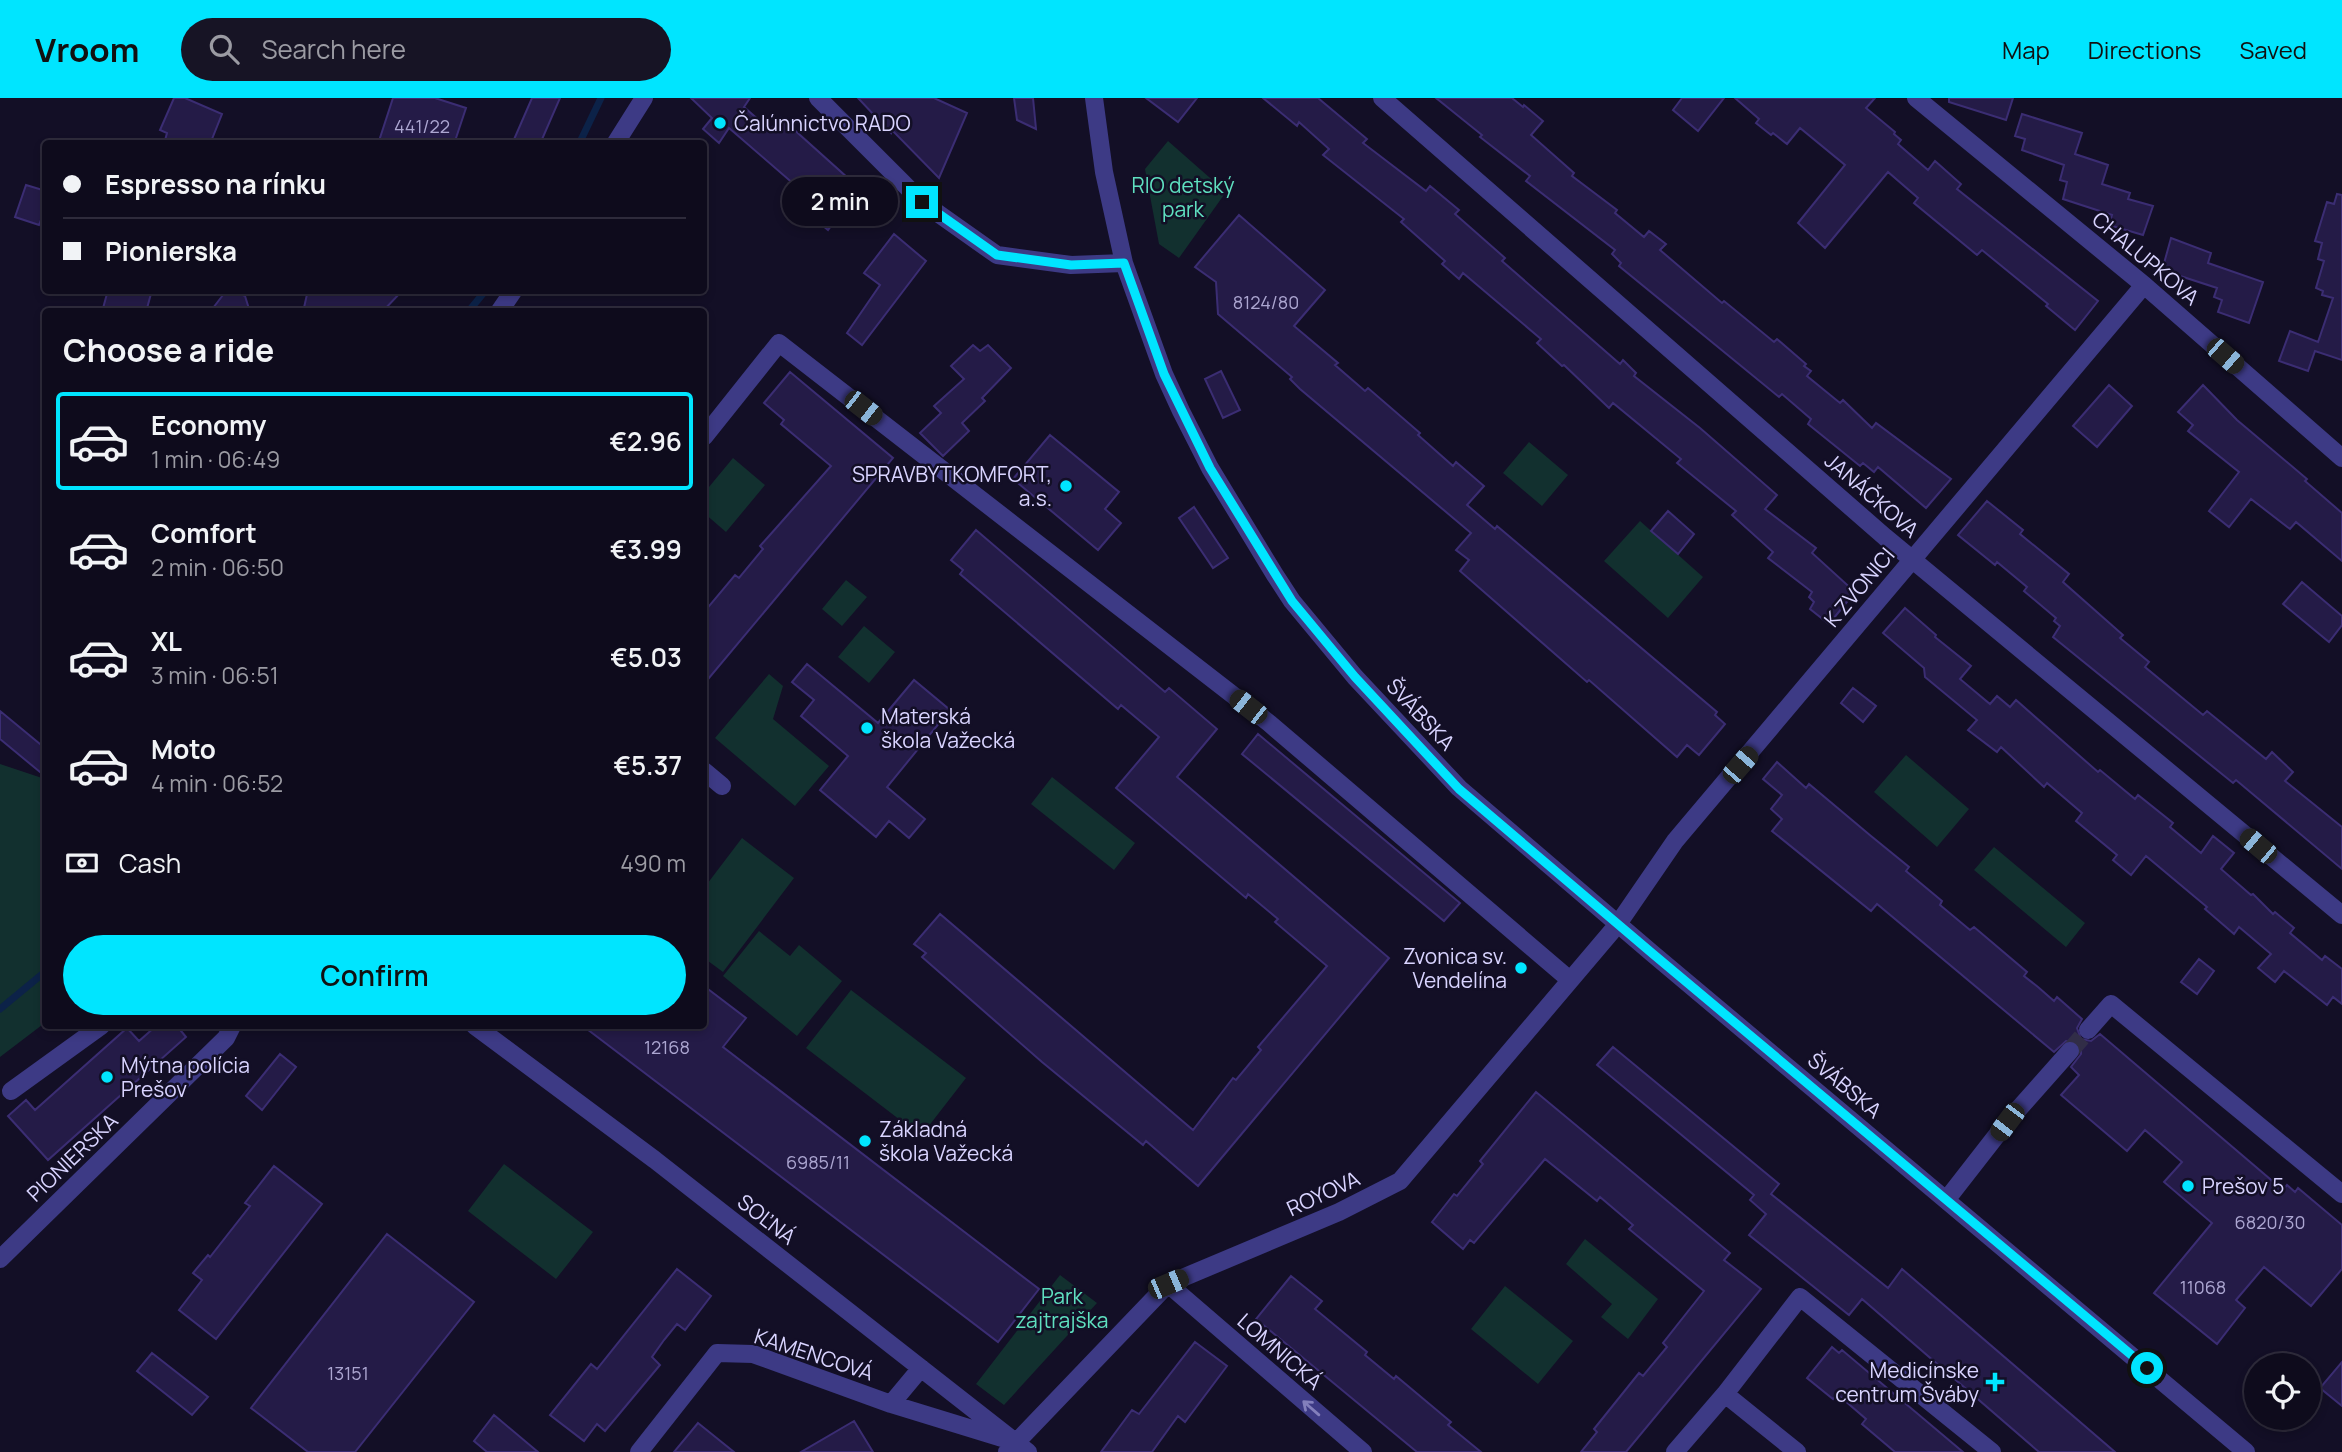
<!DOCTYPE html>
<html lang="en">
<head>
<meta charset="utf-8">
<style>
	:root { --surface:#0e0b1c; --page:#171425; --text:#f1f3f6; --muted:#9b9ba3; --line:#2e2b3b; --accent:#00e5ff }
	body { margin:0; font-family:Manrope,sans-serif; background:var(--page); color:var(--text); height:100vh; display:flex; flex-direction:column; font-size:26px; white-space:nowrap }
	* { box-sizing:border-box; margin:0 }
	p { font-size:23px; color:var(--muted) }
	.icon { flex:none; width:38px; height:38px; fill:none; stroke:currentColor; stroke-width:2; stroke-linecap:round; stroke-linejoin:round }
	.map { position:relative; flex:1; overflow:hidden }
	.panel { position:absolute; left:42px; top:210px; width:665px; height:721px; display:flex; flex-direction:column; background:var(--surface); border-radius:7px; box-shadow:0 4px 10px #0003,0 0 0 2px var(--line) }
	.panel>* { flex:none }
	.hud { position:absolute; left:42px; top:42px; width:665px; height:154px; border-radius:7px; box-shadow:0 4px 10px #0003,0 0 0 2px var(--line); display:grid; align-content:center; height:154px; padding:0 21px; background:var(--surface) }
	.tools { position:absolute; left:2244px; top:1255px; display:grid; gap:14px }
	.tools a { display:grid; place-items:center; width:77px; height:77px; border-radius:50%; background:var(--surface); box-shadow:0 4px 10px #0003,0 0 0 2px var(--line); font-size:35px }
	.end { position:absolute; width:32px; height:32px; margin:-16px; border:9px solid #00e5ff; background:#111; box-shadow:0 0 0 4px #111 }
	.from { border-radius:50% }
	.bubble { position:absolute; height:49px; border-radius:24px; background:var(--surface); box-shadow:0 4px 10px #0003,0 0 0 2px var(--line); font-size:23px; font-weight:600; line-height:49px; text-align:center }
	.car { position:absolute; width:21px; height:42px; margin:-21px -10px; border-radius:9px; box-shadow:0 0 5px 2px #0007; background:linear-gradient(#222 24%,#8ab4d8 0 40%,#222 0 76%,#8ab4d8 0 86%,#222 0) }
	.hud b { display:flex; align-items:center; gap:24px; height:66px; font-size:26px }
	.hud b+b { border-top:2px solid var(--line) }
	.hud i { width:18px; height:18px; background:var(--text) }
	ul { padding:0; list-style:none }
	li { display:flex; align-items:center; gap:21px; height:98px; margin:0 14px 10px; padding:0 7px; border:4px solid transparent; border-radius:7px }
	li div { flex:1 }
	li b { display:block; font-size:26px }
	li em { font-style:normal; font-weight:600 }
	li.on { border-color:var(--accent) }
	li>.icon { width:63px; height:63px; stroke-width:1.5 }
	h2 { padding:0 21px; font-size:32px; line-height:84px }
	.pay { display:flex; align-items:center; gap:18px; height:77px; padding:0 21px; font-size:26px }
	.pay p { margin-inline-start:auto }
	.button { display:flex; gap:14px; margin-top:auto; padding:14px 21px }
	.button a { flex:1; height:80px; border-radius:42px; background:var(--accent); color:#111; font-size:28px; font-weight:600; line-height:80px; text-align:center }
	header { display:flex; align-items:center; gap:42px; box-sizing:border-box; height:98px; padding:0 35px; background:var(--accent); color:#111 }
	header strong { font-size:33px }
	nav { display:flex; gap:38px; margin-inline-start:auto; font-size:24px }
	.search { width:490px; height:63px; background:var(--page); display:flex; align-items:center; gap:18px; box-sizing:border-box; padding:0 24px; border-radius:38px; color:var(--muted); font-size:26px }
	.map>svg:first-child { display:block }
	.green { fill:#12302f }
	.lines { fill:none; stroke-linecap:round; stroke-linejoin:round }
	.stream { stroke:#0c2248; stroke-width:7 }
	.building { fill:#241b47; stroke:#3b2d73; stroke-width:2 }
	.minor-tunnel { stroke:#312d47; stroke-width:18; stroke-dasharray:18 9; stroke-linecap:butt }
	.minor { stroke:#3d3a85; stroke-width:18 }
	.oneway { stroke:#837fbc }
	.route { stroke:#00e5ff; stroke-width:9 }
	.poi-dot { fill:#00e5ff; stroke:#130f26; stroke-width:2.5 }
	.labels { text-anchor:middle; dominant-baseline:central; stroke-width:5; stroke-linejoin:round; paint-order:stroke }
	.number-label { font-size:18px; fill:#aca6d1 }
	.poi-label { font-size:21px; fill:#d9d4ff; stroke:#130f26; text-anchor:start }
	.park-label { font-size:21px; fill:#5fe0c0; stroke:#130f26 }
	.street-label { font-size:21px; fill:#d9d4ff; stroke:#130f26 }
</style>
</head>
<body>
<header>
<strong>Vroom</strong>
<div class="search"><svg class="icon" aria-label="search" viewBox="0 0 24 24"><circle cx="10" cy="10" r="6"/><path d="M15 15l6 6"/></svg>Search here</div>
<nav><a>Map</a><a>Directions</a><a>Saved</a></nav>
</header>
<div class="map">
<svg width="2342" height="1354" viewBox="0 0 2342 1354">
	<rect width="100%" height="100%" fill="#130f26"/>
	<path class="green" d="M1168,43L1226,94L1179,160L1159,146L1145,71Z
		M1529,344L1568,377L1542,408L1503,375Z
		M733,360L765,387L726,434L704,415V395Z
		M1640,423L1703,479L1668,520L1604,463Z
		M846,482L867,499L842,528L822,511Z
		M864,528L895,554L869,585L838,559Z
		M769,576L783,588L773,621L829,668L795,708L715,640Z
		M1906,657L1969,711L1937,749L1874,694Z
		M0,666L45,681L46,924L0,959Z
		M1052,679L1135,745L1114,772L1031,706Z
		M742,740L794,780L723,874L704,860V790Z
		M1994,749L2085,825L2066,849L1974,772Z
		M759,833L790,858L799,847L842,883L797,938L723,878Z
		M851,892L966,980L921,1038L806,950Z
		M504,1066L593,1134L556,1181L468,1113Z
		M1585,1141L1658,1201L1628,1241L1601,1219L1612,1206L1566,1166Z
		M1060,1177L1097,1205L1004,1307L976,1286Z
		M1505,1188L1573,1243L1538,1286L1471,1231Z"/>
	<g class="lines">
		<path class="stream" d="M579,46L601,0
			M468,214L486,192
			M0,911L46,873"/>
	</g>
	<path class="building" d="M174,0H185L222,16L210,46H164L167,35L160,32Z
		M393,0H435L466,10L454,46H378Z
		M532,0H560L540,46H512Z
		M691,0H750L744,9L770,32L781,20L859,90L828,132L810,117L815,108L802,96L803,94L729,30L719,45L703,31L712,20Z
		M858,0H934L967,15L939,80L892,32L891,35Z
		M1014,0H1033L1036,31L1017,22Z
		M1146,0H1197L1178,24Z
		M1263,0H1318L1367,41L1363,45L1426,93L1430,88L1459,112L1455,116L1505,160L1502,163L1620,266L1623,262L1636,275L1634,278L1700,330L1777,397L1765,411L1816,450L1812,455L1855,494L1829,526L1810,511L1814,504L1809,499L1812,494L1768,460L1773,454L1732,417L1736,413L1677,365L1681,361L1613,305L1609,310L1564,267L1562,268L1537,245L1541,241L1463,175L1459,181L1442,166L1445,163L1401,124L1404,121L1323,57L1329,51L1299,24L1297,28Z
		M1436,0H1512L1523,9L1524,7L1543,23L1531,37L1574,75L1572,78L1617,112L1615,115L1644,139L1649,133L1666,146L1660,152L1722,205L1724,203L1774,244L1777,241L1806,266L1804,268L1811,273L1807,278L1840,305L1843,302L1872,330L1876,325L1951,381L1926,410L1878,369L1874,374L1863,365L1860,368L1808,326L1811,321L1782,296L1779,299L1619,168L1621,165L1612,156L1615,152L1526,83L1530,78L1480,39L1482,37Z
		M1682,0H1724L1698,33L1673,12Z
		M1735,0H1875L1866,10L1895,34L1894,36L1901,42L1898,46L1928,72L1935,63L1961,86L1957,91L2098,203L2075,232L2046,208L2048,206L1982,152L1977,157L1914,105L1918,100L1888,74L1825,150L1798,125L1845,67L1800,30L1787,46L1773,35L1771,37L1756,25L1759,21Z
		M1949,0H2013L2006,22L1949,4Z
		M2022,16L2082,35L2075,56L2108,67L2102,86L2130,95L2128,101L2153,108L2143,137L2109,127L2112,117L2063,101L2067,84L2060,82L2064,67L2022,52L2025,41L2015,38Z
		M26,87L46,93V109L39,127L15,119Z
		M2337,96L2342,97V262L2315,253L2308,273L2279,263L2290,233L2318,244L2333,200L2322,197L2323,193L2316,190L2324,163L2318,161L2322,145L2315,143L2327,104L2334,106Z
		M1239,117L1325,192L1294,228L1338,265L1335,267L1365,293L1368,290L1420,335L1418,337L1453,368L1456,364L1484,388L1467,407L1495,431L1497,428L1717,614L1715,617L1725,626L1699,657L1687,647L1677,659L1589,582L1587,584L1460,473L1469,462L1456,452L1471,435L1300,291L1290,281L1292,279L1218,216L1216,184L1195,169Z
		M894,136L926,163L862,247L847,235L880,187L864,175Z
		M2171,140L2211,155L2208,165L2263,184L2249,225L2218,214L2222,202L2214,199L2217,190L2168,174L2169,171L2163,169Z
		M108,192H152L146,214H102Z
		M308,192H403L382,214H303Z
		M233,193L245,198L250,214H210L223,197Z
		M973,247L980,253L988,247L1011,270L982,300L985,303L962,325L969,333L943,358L920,335L941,315L934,308L964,281L951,268Z
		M1221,273L1240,312L1223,320L1205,281Z
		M790,274L893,360L704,586V514L735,477L739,480L763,451L760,448L769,438L831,368L781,326L784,322L764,305Z
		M2109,287L2132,308L2097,349L2073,328Z
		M2203,287L2237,322L2307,381L2305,383L2342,415V463L2296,424L2290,431L2251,401L2229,429L2209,413L2239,374L2188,333L2193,327L2178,314Z
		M1050,337L1119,394L1105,411L1121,425L1098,452L1013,381Z
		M1987,403L2023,432L2020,436L2069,476L2063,484L2123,537L2120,540L2149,564L2145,569L2203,617L2207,613L2266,661L2272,654L2293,674L2285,683L2342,729V771L2236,682L2233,685L2053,539L2060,528L2054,523L2056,520L2024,493L2027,489L1997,464L1995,467L1958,437Z
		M1194,409L1228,460L1213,470L1179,420Z
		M1668,413L1694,436L1678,456L1651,433Z
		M976,432L1165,594L1169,590L1217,631L1177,679L1389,860L1198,1088L1146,1043L1143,1047L1042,964L922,859L926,855L914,846L940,816L1193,1032L1233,980L1236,982L1261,952L1258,949L1327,868L1275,824L1278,821L1248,796L1246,800L1116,690L1159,639L1121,607L1118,611L960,476L963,472L951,462Z
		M2302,484L2342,518V527L2329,544L2283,506Z
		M1905,510L1936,537L1935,539L1971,568L1960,581L1990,606L1997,598L2010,609L2016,602L2098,674L2100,672L2135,701L2138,697L2173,725L2170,729L2201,755L2213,738L2234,755L2221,771L2251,797L2253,796L2273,816L2275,814L2294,830L2290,835L2322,862L2325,858L2342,871V906L2333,899L2327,907L2284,873L2275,884L2258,870L2271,856L2239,829L2234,836L2205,811L2207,809L2146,758L2131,777L2113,762L2117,757L2076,723L2082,715L2047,685L2044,689L2001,649L1997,654L1968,632L1977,622L1925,579L1924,570L1883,535Z
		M807,566L878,625L914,582L950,612L887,689L925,721L909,740L889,723L876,739L820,692L848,658L801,618L814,602L792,584Z
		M1853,590L1876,608L1863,624L1841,605Z
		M0,613L46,651V679L0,641Z
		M1258,636L1460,805L1444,823L1242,656Z
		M1777,664L1806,690L1809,686L1871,738L1909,769L1906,773L1942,803L1940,807L1970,832L1974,829L2027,874L2024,878L2038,889L2054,903L2057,899L2082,921L2077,930L2081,941L2091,943L2100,936L2283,1092L2287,1087L2295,1094L2298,1090L2342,1127V1171L2311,1208L2264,1169L2236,1202L2245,1210L2217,1246L2154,1195L2212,1125L2164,1084L2182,1064L2145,1032L2127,1053L2061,997L2079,977L2071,969L2081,956V950L2077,944L2066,943L2054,954L1877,806L1871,813L1772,733L1782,721L1771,711L1782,697L1763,681Z
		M2199,861L2214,873L2197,896L2181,884Z
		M704,888L746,920L723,949L1039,1191L998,1244L583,928H704Z
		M156,928H177L186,939L48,1062L8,1018L26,1002L35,1012L127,930L139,943Z
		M1613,949L1779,1086L1771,1096L1888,1190L1902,1171L2115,1354H2039L1862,1201L1849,1217L1749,1137L1766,1116L1750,1102L1754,1097L1597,967Z
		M280,956L296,969L262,1012L246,998Z
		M1536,994L1730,1155L1724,1162L1761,1191L1626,1354H1581L1597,1334L1594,1331L1639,1275L1643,1278L1667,1249L1663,1245L1704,1193L1629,1131L1633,1127L1600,1099L1597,1103L1545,1061L1474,1145L1470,1142L1463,1151L1432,1124L1454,1096L1457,1098L1483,1066L1480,1063Z
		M274,1068L322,1106L216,1241L179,1212L202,1182L193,1175L208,1157L210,1159L250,1108L245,1105Z
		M387,1136L474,1204L355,1354H308L251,1310Z
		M677,1171L711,1198L685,1232L677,1226L664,1242L652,1259L660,1267L605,1333L597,1326L584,1343L550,1317L591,1266L597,1271Z
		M1291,1178L1322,1203L1315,1211L1367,1254L1365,1257L1394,1281L1396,1278L1451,1324L1448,1327L1481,1354H1417L1256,1221Z
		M1195,1244L1227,1268L1185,1324L1178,1318L1152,1354H1101L1132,1312L1139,1316Z
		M1832,1249L1839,1255L1842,1252L1963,1354H1895L1862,1326L1866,1321L1837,1296L1833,1301L1807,1280Z
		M152,1255L208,1299L192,1317L137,1273Z
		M2342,1264V1308L2320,1290Z
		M494,1317L538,1354H487L474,1343Z
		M854,1323L873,1354H801Z
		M698,1325L734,1354H674Z"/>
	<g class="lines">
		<path class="minor-tunnel" d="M2070,953L2088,932"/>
		<path class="minor" d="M818,0L922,104L997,157L1071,167L1124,165
			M1094,0L1104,74L1124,165L1164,276L1181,313L1210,370L1275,477L1292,503L1355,579L1459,690L1653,856L2246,1354
			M1382,0L1885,439L2342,817
			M1916,0L2144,187L2342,360
			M615,46L644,0
			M499,214L514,192
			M704,339L779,245L1269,625L1570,882
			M704,673L722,688
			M475,928L655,1062L1028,1354
			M2088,932L2111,906L2342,1096
			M11,993L101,928
			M1947,1101L2007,1024L2070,953
			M0,1161L226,940L232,928
			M1168,1186L1363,1354
			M1725,1296L1800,1199L1992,1354
			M891,1306L921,1270
			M639,1354L717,1255L753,1256L891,1306L1005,1341
			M1007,1354L1168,1186L1339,1114L1400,1083L1618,826L1675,743L2144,187
			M1675,1354L1725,1296L1797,1354"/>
	</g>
	<defs><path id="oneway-shaft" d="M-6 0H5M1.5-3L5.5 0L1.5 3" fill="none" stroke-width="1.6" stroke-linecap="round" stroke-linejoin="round" transform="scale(1.75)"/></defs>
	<use class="oneway" href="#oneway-shaft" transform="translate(1311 1310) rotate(-139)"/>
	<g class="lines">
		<path class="route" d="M922,104L997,157L1071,167L1124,165L1164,276L1210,370L1292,503L1355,579L1459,691L1653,856L2147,1270"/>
	</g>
	<g class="poi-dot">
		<circle cx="720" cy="25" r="7"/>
		<circle cx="1066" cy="388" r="7"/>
		<circle cx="867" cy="630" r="7"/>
		<circle cx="1521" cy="870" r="7"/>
		<circle cx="107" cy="979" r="7"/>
		<circle cx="865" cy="1043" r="7"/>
		<circle cx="2188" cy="1088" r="7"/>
		<path d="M1991.5 1273.5h7v7h7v7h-7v7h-7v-7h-7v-7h7z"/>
	</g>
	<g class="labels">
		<g class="number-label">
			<text x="422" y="28">441/22</text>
			<text x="1266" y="204">8124/80</text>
			<text x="667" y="949">12168</text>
			<text x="818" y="1064">6985/11</text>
			<text x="2270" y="1124">6820/30</text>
			<text x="2203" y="1189">11068</text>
			<text x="348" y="1275">13151</text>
		</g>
		<g class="poi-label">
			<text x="734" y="25">Čalúnnictvo RADO</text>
			<text x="1052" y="376" text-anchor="end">SPRAVBYTKOMFORT,<tspan x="1052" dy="24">a.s.</tspan></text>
			<text x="881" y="618">Materská<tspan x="881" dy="24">škola Važecká</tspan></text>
			<text x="1507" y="858" text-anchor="end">Zvonica sv.<tspan x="1507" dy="24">Vendelína</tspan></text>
			<text x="121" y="967">Mýtna polícia<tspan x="121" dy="24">Prešov</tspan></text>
			<text x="879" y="1031">Základná<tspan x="879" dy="24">škola Važecká</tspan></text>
			<text x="2202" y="1088">Prešov 5</text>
			<text x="1979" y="1272" text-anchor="end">Medicínske<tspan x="1979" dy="24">centrum Šváby</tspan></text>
		</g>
		<g class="park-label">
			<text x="1183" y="87">RIO detský<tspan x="1183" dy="24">park</tspan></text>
			<text x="1062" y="1198">Park<tspan x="1062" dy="24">zajtrajška</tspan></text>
		</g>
		<g class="street-label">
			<text transform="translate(2146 160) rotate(40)">CHALUPKOVA</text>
			<text transform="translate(1872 397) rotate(41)">JANÁČKOVA</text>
			<text transform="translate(1859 489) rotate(-50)">K ZVONICI</text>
			<text transform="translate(1421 616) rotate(47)">ŠVÁBSKA</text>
			<text transform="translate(1845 987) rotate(40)">ŠVÁBSKA</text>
			<text transform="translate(72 1059) rotate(-44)">PIONIERSKA</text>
			<text transform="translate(1323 1095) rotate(-25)">ROYOVA</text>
			<text transform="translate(767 1121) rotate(38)">SOĽNÁ</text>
			<text transform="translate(1280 1253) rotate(41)">LOMNICKÁ</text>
			<text transform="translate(814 1256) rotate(18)">KAMENCOVÁ</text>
		</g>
	</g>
</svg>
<div class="tools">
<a><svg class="icon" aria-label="locate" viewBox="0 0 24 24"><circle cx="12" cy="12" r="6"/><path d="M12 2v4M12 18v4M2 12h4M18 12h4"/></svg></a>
</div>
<i class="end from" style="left:2147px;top:1270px"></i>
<i class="end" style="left:922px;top:104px"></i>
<div class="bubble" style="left:782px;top:79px;width:116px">2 min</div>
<i class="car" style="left:2225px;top:258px;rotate:131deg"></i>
<i class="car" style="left:863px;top:310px;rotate:128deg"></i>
<i class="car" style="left:1248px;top:609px;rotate:308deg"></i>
<i class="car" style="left:1740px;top:667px;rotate:41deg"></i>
<i class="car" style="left:2258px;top:748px;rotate:310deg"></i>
<i class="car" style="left:2007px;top:1024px;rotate:217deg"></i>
<i class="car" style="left:1168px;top:1186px;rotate:67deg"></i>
<div class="hud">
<b><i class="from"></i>Espresso na rínku</b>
<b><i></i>Pionierska</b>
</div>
<section class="panel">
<h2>Choose a ride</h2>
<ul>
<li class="on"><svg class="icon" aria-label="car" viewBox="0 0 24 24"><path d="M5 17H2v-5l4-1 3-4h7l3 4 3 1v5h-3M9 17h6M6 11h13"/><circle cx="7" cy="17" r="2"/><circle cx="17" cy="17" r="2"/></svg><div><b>Economy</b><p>1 min · 06:49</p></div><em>€2.96</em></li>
<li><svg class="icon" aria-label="car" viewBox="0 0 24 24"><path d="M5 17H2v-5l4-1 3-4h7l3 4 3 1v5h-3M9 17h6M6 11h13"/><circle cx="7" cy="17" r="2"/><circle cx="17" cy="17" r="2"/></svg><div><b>Comfort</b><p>2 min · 06:50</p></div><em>€3.99</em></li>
<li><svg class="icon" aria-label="car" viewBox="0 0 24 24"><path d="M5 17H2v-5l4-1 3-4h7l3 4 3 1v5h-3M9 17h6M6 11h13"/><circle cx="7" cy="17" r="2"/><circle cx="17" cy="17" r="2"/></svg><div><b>XL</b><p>3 min · 06:51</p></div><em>€5.03</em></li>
<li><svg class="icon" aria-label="car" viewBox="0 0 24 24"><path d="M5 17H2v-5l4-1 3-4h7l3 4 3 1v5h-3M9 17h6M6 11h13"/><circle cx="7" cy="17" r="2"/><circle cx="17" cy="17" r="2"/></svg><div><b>Moto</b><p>4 min · 06:52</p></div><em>€5.37</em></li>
</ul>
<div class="pay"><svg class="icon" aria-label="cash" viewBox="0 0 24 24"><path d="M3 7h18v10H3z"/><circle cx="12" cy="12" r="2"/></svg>Cash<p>490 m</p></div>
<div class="button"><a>Confirm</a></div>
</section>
</div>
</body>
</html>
